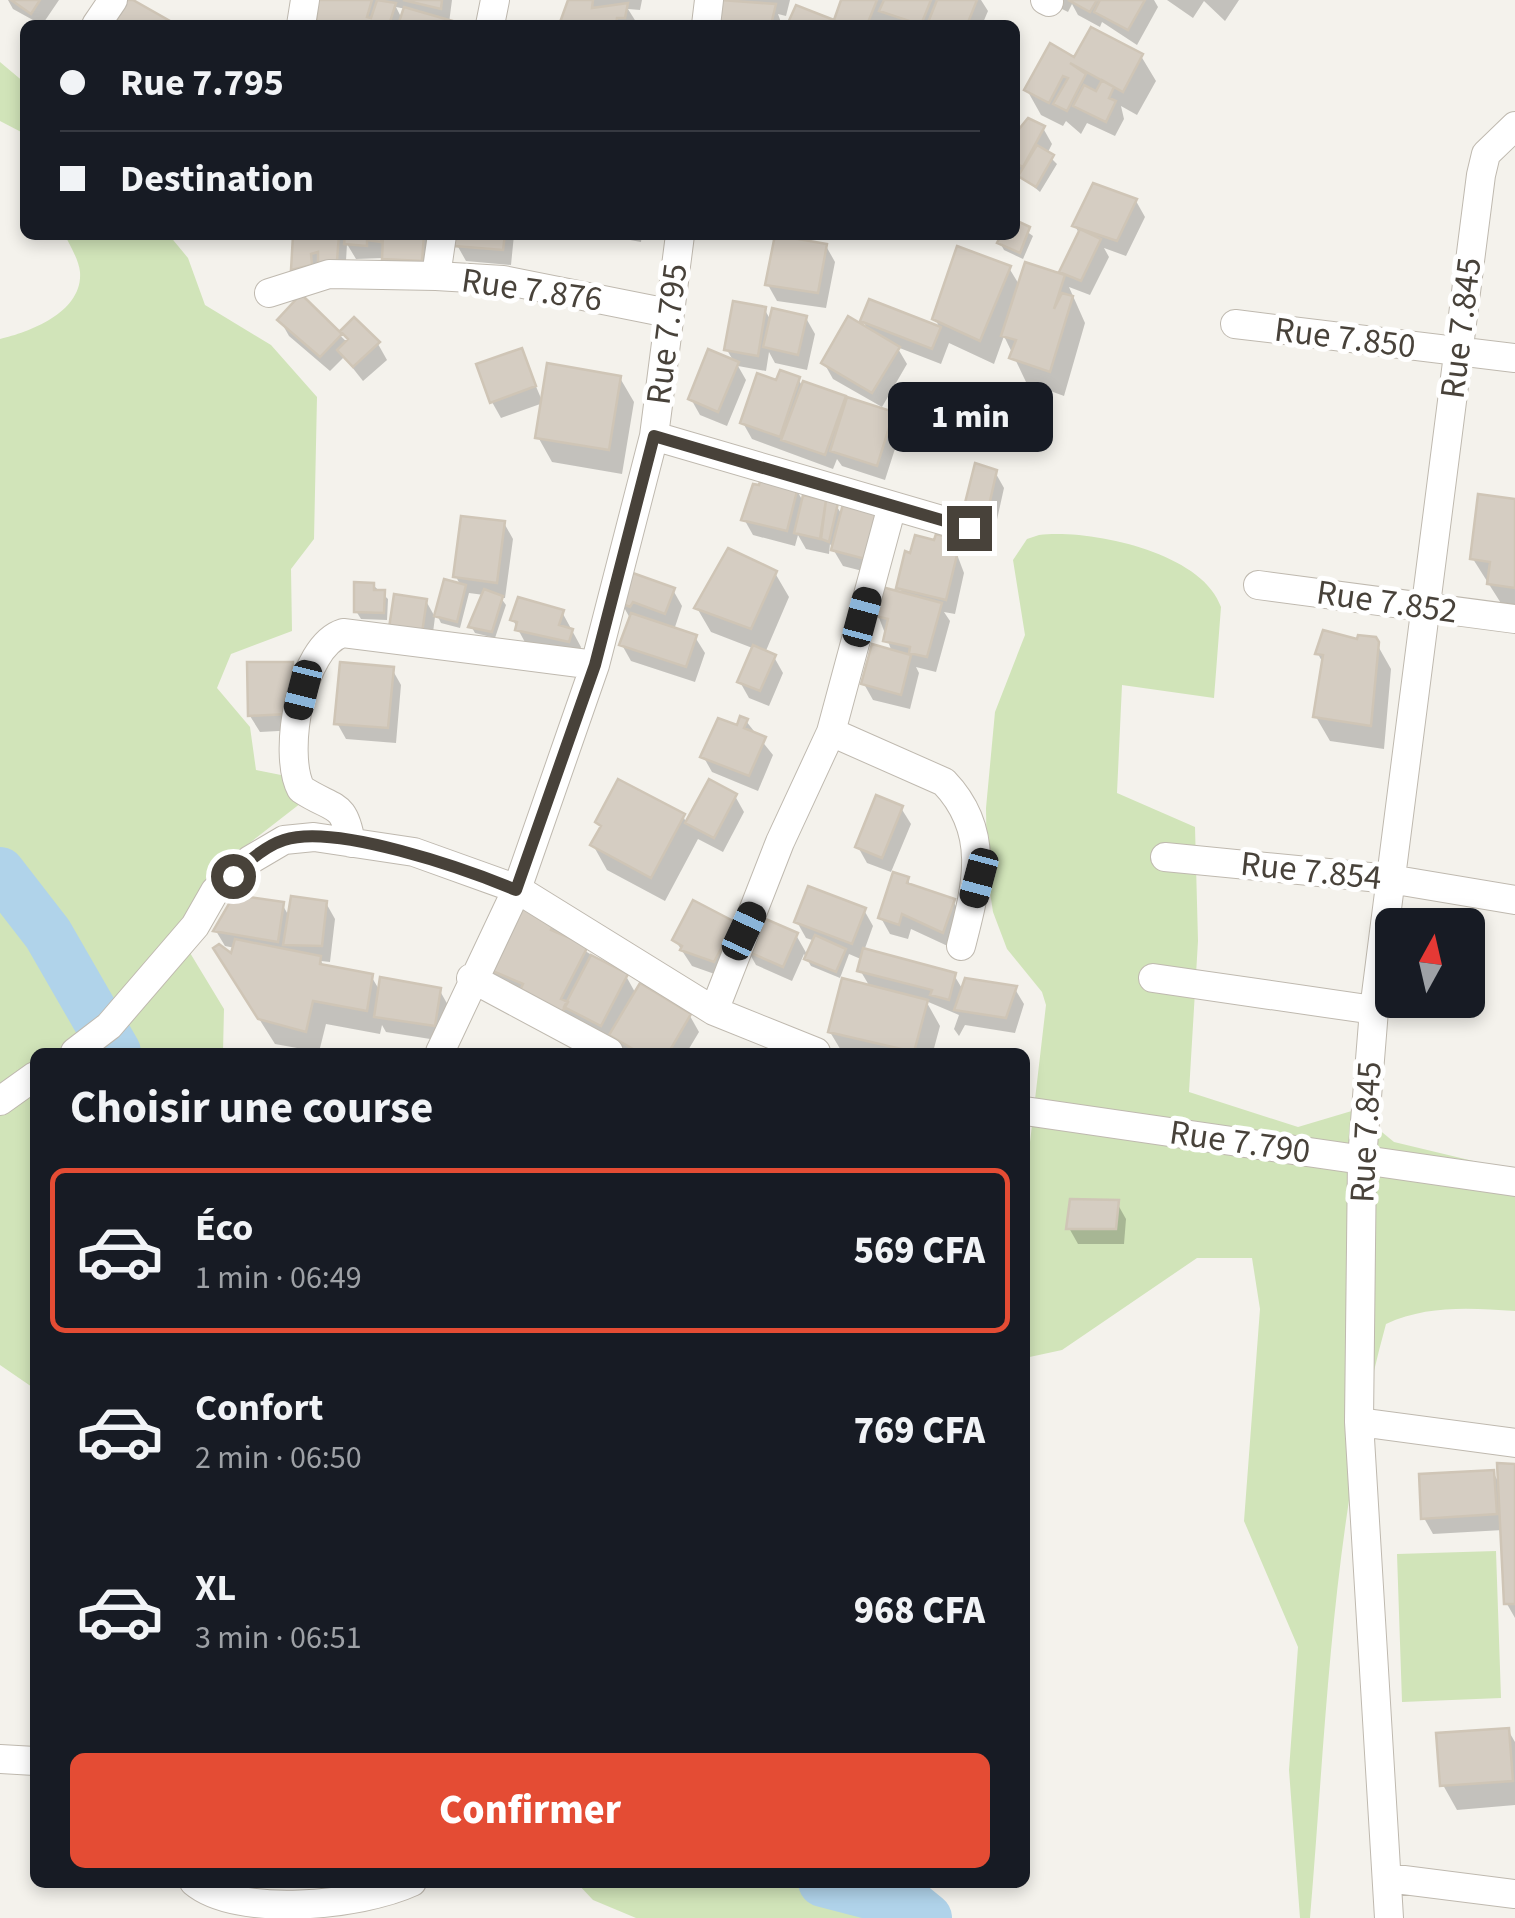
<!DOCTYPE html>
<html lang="fr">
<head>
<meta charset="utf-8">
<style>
	:root { --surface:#171b24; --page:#242831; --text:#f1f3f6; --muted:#9ea1a6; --line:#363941; --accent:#e44c34 }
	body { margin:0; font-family:"Source Sans 3",sans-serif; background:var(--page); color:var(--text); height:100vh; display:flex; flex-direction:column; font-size:38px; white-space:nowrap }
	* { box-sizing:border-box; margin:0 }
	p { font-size:32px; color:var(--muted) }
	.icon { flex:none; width:55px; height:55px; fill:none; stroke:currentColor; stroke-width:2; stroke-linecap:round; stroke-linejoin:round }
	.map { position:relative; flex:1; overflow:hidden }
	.panel { position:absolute; left:30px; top:1048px; width:1000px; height:840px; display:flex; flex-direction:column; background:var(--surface); border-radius:15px; box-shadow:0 5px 15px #0003 }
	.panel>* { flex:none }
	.guide { position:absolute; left:20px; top:20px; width:1000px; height:220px; border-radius:15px; box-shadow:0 5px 15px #0003; display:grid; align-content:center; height:220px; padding:0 40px; background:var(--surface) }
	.needle { width:65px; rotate:8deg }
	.buttons { position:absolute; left:1375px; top:908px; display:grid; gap:20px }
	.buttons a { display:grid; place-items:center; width:110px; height:110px; border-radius:15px; background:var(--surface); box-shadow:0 5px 15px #0003; font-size:50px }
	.end { position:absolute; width:45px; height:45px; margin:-22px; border:12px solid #48423a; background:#fff; box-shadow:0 0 0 5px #fff }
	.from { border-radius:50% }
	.bubble { position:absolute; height:70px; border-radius:15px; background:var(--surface); box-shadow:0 5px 15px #0003; font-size:32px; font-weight:800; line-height:70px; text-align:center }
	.car { position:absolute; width:30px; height:60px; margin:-30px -15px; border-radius:12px; box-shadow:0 0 8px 2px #0007; background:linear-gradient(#222 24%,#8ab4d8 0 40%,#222 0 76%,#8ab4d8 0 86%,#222 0) }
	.guide b { display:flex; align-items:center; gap:35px; height:95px; font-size:38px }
	.guide b+b { border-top:2px solid var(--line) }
	.guide i { width:25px; height:25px; background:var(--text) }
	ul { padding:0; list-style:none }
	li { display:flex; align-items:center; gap:30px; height:165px; margin:0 20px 15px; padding:0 20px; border:5px solid transparent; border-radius:15px }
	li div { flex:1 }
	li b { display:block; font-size:38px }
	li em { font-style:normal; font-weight:800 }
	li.selected { border-color:var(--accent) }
	li>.icon { width:90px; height:90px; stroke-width:1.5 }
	h2 { padding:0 40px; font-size:45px; line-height:120px }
	.button { display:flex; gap:20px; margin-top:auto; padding:20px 40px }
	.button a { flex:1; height:115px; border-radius:15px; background:var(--accent); color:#fff; font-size:40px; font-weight:800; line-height:115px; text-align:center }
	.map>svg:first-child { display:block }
	.green { fill:#d1e4b9 }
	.shadow { fill:#0003; fill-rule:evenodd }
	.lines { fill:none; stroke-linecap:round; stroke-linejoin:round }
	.river { stroke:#b0d3ea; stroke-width:50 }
	.building { fill:#d5cdc2; stroke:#cfc5b6; stroke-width:2.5 }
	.minor-casing { stroke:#bfb9af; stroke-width:30 }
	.minor { stroke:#fff; stroke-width:28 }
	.route { stroke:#48423a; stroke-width:12 }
	.labels { text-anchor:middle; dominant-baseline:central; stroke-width:10; stroke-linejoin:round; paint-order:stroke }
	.street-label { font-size:35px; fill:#48423a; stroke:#fff }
</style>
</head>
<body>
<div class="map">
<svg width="1515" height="1918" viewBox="0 0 1515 1918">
	<rect width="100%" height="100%" fill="#f4f2ec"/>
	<path class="green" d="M0,62L25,83V134L0,121Z
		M65,235H169L188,258L205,305L271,345L317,397L314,539L291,569L292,631L231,654L217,688L250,727L256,770L296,778L301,803L220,866L178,933L224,1009L223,1052H35V1389L0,1365V339C30,332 83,312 80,272C79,260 70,246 65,235Z
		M1039,535C1090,529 1202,552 1221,607L1214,698L1122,685L1117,793L1195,827L1198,941L1189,1092L1298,1127L1355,1110L1394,1142L1515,1171V1311C1470,1308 1427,1305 1386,1324C1332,1520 1327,1716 1310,1918H1300L1289,1770L1298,1647L1244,1521L1260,1309L1252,1258H1197L1062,1350L1025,1358V1185L1046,1005L1042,992L1007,949L993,912L987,873L986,808L995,712L1025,635L1013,560L1027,539Z
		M1496,1551L1501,1698L1402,1702L1397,1554Z
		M577,1883H851L871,1918H636L593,1900Z"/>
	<path class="shadow" d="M8,0H59L42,25L13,9Z
		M323,0H452L449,23L456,25H318ZM396,7L406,9L402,19Z
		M571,0H642L640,10L628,9L638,25H561Z
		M724,0H790L786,16L778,14L782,25H718Z
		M844,0H981L988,11L982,25H790L835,23Z
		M1044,0H1154L1158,7L1137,45L1102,22L1100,27L1078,15L1072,4L1068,12Z
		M1167,0H1239L1225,21L1204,1L1193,18Z
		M1051,46L1075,60L1141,56L1156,81L1137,115L1121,106L1124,119L1115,136L1087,123L1081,134L1066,121L1063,126L1041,115L1027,90Z
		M1043,128L1052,144L1047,154L1057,164L1040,192L1015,171V140Z
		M1136,201L1145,217L1126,256L1104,248L1109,257L1090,295L1069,287L1085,323L1064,396L1026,382L1004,336L994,364L949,343L941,364L897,347L907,364L882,407L833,379L824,363L869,331L863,321L870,303L941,330L935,319L1009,268L1020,286L1026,265L1065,278L1061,272L1080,235L1075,226Z
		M1015,223L1033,236L1023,259L1004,250L1000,243L1003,235H1015Z
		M296,235H439L430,277L393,274L384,258L356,259L347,244L345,277L303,285L294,269Z
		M458,235H514L511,265L466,261L457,245Z
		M603,235H642L641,242Z
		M826,246L835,262L826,308L777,301L768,285Z
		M301,298L349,344L343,331L378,344L387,360L363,381L344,357L330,371L289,336L280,320Z
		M765,310L771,321L806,318L815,334L807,370L775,363L769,352L766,371L738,366L746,380L727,426L700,415L691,399L734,362L727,350Z
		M521,351L543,403L501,418L492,402Z
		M620,378L634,402L622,474L552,462L538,437Z
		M798,379L803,387L804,384L892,414L901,430L885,480L842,466L837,459L833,469L752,439L743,423L778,383Z
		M989,404L998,420L992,437L974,430L971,438L956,432L947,416Z
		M995,472L1004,488L996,524L977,519L968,503Z
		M796,489L804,503L805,498L836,505L878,575L843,566L830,544L829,554L806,549L798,535L795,546L753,535L744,519Z
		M1515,502V610L1504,608L1473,559Z
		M504,523L513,539L505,598H501L506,605L495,638L475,633L471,626L484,595L469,593L460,628L441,623L437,615L461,586L456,577Z
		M917,538L952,541L964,573L955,614L944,612L950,621L936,672L916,667L919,673L910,709L873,700L864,684L892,652L878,615L904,595L899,587Z
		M775,573L789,597L765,653L774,657L783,673L769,706L749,698L740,682L755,649L711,632L697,608Z
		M373,585L388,599L387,620L361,619L356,611Z
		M673,590L682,606L674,630L695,637L705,653L695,682L631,661L622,645L631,620L621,602Z
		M426,601L435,617L431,648L400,643Z
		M562,612L581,647L578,657L527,646L513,620Z
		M1374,639L1391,669L1384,749L1330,741L1316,717L1324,665L1318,654Z
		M292,665L301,681L297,730L260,732L250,716Z
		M392,669L401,685L396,743L346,739L337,723Z
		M746,721L773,755L758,791L712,772L703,756Z
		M710,783L735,796L744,812L723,852L698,839L665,901L607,870L593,845L602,830L598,822L683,816L687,824Z
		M901,808L911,824L891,872L867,863L858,847Z
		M907,879L912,887L953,901L962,917L952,948L911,929L908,939L890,934L881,918Z
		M326,903L335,919L330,962L321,961L324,967L371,976L380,991H440L449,1007L443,1041L386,1032L382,1025L380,1034L326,1024L319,1052L275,1044L230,973L235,948L225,946L216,931L282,904L290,918Z
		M864,910L873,926L864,951L954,975L963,990L1015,989L1024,1004L1015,1033L965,1025L959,1036L954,1029L959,1015L926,1001L940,1026L933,1052H842L830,1032L870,987L860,970L863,960L849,954L840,978L811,966L804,954L792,981L756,965L747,949L796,935L808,956L815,941L806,938L797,922Z
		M554,922L564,938L626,976L636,994L690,1016L699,1032L687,1052H623L612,1036L610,1040L500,991L486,967Z
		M733,924L723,977L692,966L675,940Z
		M1117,1203L1126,1219L1124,1244H1078L1069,1228Z
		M1515,1466V1618L1507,1604L1503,1530L1433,1534L1424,1518L1493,1472L1500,1485Z
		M1508,1730L1515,1742V1805L1457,1810L1443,1785Z"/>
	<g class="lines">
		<path class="river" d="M0,872L48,934L116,1052
			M823,1882L911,1905L927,1918"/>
	</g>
	<path class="building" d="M11,0H40L31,14Z
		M125,0H133L170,21L168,25H111Z
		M318,0H372L367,17L371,18L377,0L396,3L389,25H316Z
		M403,0H442L441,9Z
		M568,0H593L592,8L628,3L625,18H617L616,25H559Z
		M721,0L776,4L771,25H715Z
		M841,0H877L867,25H787L796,5L834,20Z
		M884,0H931L921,25L879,11Z
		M937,0H977L967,25H927Z
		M1068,0H1097L1090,12Z
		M1100,0H1145L1128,30L1094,12Z
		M404,7L463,24V25H398Z
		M1091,27L1143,54L1123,92L1070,63L1086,74L1067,111L1053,104L1068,78L1063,76L1049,103L1024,90L1050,43L1074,57Z
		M1102,80L1114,87L1109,98L1116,101L1106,122L1073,106L1084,85L1096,91Z
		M1028,118L1045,126L1023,167L1015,163V134Z
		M1037,145L1054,155L1036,187L1018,176Z
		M1093,183L1137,199L1117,241L1072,226Z
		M1015,220L1030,227L1020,253L997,243L1001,235H1015Z
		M1080,229L1101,239L1081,281L1059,272Z
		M293,235H339L337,261L318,263V252L311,254L312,265L291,270Z
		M345,235H382L381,242L367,240V246L344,244Z
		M383,235H424L422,261L382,259Z
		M455,235H505L503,250L454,246Z
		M775,235L827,244L818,293L765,285Z
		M957,246L1011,266L980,341L932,319Z
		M1025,262L1065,275L1054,309L1062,293L1073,296L1050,372L1009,358L1016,340L1001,336Z
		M301,294L342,334L320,357L277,320Z
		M869,299L941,327L932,349L860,321Z
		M733,301L766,307L758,356L724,350Z
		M772,308L807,316L798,355L763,347Z
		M848,316L900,347L872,393L821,363Z
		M354,317L380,342L353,367L337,350L348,339L340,331Z
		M522,348L536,386L490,403L476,364Z
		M708,349L739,362L718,412L688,399Z
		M547,363L621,376L609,450L535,438Z
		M780,370L800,377L780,437L740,423L757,373L776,380Z
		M803,381L846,396L825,455L781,440Z
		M953,390L990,402L983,422L965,416L963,424L944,416Z
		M847,397L894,412L877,466L830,451Z
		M975,463L997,470L988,510L965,503Z
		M761,478L798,487L787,531L741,520L753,484L759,485Z
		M1478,494L1515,499V588L1487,584L1490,562L1470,559Z
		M803,495L826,500L820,539L794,533Z
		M826,500L838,503L829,542L821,539Z
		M843,504L881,514L869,560L831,550Z
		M461,516L505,521L497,583L453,577Z
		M936,534L953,539L950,553L957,555L946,600L896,588L905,551L910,553L915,535L934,540Z
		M728,548L777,571L751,629L694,608Z
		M630,572L675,588L665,614L633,602L630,607L618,602Z
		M444,579L466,585L457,622L434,616Z
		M354,582L374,583V590H385L384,613L354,612Z
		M882,587L942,603L927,657L909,653L910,647L883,641L888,619L875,616Z
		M484,589L503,596L492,632L468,627Z
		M394,594L427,599L422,633L389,628Z
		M518,597L564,610L559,625L573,629L569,642L515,630L517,622L510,620Z
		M631,613L697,635L686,667L619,645Z
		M1323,630L1357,639L1358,635L1376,637L1379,642L1371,726L1313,717L1323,655L1315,654Z
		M872,644L911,655L901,695L861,684Z
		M753,645L776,655L760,691L737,682Z
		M247,662H293L289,714L248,716Z
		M340,662L394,667L388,728L334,724Z
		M740,716L748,719L744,728L766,737L749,776L700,757L718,718L737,725Z
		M618,779L685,814L651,878L590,845L601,826L595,822Z
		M709,779L737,794L714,838L685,823Z
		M876,795L903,806L882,858L855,847Z
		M893,872L909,877L907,883L955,899L943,933L902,914L899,925L878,918Z
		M808,886L866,908L852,944L794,922Z
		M234,895L284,902L278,942L213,931Z
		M291,896L327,901L322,946L283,945Z
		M693,900L735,922L714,962L680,950L682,946L672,940Z
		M519,904L556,920L551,930L588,946L561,999L568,1002L559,1017L517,997L523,984L483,967Z
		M759,916L798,933L783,967L744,950Z
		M815,935L846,949L836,972L804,959Z
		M235,939L321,956L320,964L373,974L367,1011L313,1001L306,1032L258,1019L213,948L219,944L231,953Z
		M863,948L956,973L949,1000L930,995L932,990L857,971Z
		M591,955L628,974L601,1026L564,1007Z
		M380,977L441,988L435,1026L374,1017Z
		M842,978L928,1000L914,1052L828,1032Z
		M965,978L1017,986L1006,1018L954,1010Z
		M640,983L691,1014L669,1052H638L609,1035Z
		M1070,1199L1119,1200L1116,1229H1066Z
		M1497,1463L1515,1464V1604H1504Z
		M1494,1470L1497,1514L1421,1519L1419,1474Z
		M1509,1728L1513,1781L1440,1786L1436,1733Z"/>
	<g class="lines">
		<g class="minor-casing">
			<path id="minor" d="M1045,0L1049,2
				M96,25L113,0
				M301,25L305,0
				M490,25L495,0
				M706,25L709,0
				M442,235L436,276L503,280L668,313
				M269,293L329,274L436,276
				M1235,324L1515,358
				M654,436L969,528
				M1258,585L1515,619
				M831,732L944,782C992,832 976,888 961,946
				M351,843C344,800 334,811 301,789C282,753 301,646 343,633L595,665
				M1165,857L1390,879L1515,900
				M471,978L609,1052
				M1153,978L1374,1010
				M714,1011L780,842L831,732L892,506
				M75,1052L109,1026L195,926L215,891L250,860L284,840L314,837L414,852L517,889L714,1011L816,1052
				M440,1052L517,889L595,665L654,436L680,235
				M0,1101L35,1076
				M1025,1111L1515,1182
				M1359,1422L1515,1443
				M0,1759L35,1761
				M1388,1878L1515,1894
				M194,1882C237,1918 360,1906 412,1882
				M1389,1918L1359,1422L1362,1159L1374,1010L1481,175L1486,154L1515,126"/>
		</g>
		<use href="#minor" class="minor"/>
	</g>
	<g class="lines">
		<path class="route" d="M233,876C247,862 265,846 284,840C335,823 466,869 516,890L595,665L654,436L969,528"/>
	</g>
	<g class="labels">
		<g class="street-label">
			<text transform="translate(532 290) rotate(8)">Rue 7.876</text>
			<text transform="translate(1461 328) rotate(-83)">Rue 7.845</text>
			<text transform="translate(667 334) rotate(-83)">Rue 7.795</text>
			<text transform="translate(1345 338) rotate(7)">Rue 7.850</text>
			<text transform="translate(1387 602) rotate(8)">Rue 7.852</text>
			<text transform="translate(1311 871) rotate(6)">Rue 7.854</text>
			<text transform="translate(1366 1132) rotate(-87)">Rue 7.845</text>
			<text transform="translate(1240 1142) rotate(8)">Rue 7.790</text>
		</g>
	</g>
</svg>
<div class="buttons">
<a><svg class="needle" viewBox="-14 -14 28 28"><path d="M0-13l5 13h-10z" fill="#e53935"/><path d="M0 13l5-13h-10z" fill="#9ea1a6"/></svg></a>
</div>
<i class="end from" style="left:233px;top:876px"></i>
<i class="end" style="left:969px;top:528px"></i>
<div class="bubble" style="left:888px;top:382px;width:165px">1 min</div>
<i class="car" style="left:862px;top:617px;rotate:15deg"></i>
<i class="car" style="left:303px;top:690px;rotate:194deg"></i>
<i class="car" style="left:979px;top:878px;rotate:195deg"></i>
<i class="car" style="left:744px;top:931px;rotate:25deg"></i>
<div class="guide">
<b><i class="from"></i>Rue 7.795</b>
<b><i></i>Destination</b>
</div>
<section class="panel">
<h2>Choisir une course</h2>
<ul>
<li class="selected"><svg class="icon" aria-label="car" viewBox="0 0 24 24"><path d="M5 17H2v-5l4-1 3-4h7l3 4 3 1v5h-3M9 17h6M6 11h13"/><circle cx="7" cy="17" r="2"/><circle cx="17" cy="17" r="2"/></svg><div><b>Éco</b><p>1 min · 06:49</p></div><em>569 CFA</em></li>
<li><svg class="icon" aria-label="car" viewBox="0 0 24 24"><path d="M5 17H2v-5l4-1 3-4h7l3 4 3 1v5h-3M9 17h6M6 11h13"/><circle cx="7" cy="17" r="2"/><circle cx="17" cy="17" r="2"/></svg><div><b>Confort</b><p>2 min · 06:50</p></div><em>769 CFA</em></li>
<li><svg class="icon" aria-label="car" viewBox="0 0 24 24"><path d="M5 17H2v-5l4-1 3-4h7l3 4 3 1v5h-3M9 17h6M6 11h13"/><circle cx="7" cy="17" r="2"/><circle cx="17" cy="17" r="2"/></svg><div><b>XL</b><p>3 min · 06:51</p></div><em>968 CFA</em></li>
</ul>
<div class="button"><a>Confirmer</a></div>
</section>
</div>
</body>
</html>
